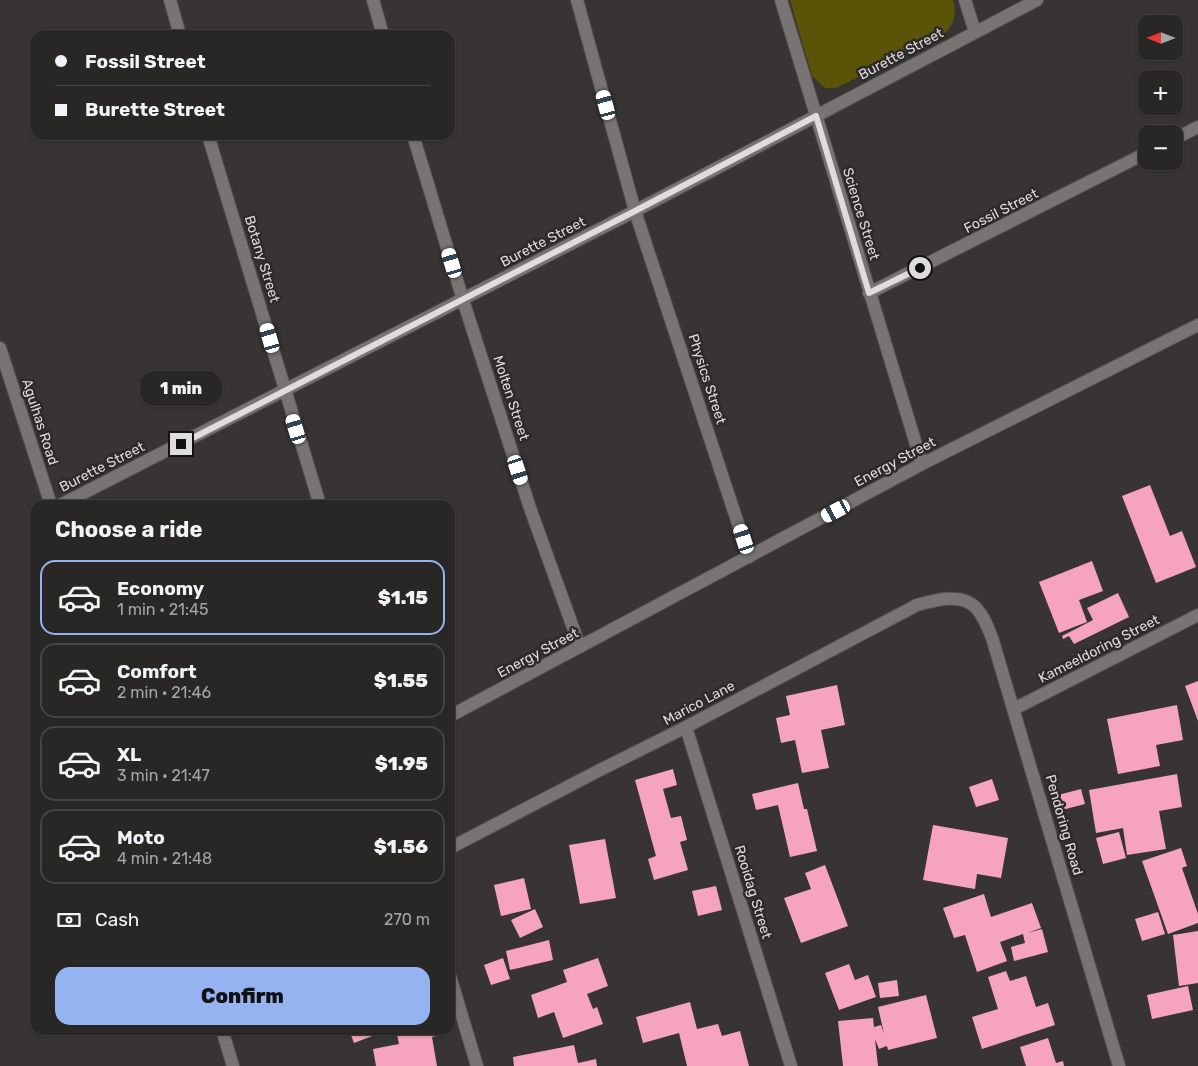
<!DOCTYPE html>
<html lang="en">
<head>
<meta charset="utf-8">
<style>
	:root { --surface:#292726; --page:#353332; --text:#f1f3f6; --muted:#a5a5a7; --line:#454443; --accent:#95b2f1 }
	body { margin:0; font-family:Rubik,sans-serif; background:var(--page); color:var(--text); height:100vh; display:flex; flex-direction:column; font-size:19px; white-space:nowrap }
	* { box-sizing:border-box; margin:0 }
	p { font-size:16px; color:var(--muted) }
	.icon { flex:none; width:28px; height:28px; fill:none; stroke:currentColor; stroke-width:2; stroke-linecap:round; stroke-linejoin:round }
	.map { position:relative; flex:1; overflow:hidden }
	.details { position:absolute; left:30px; top:500px; width:425px; height:535px; display:flex; flex-direction:column; background:var(--surface); border-radius:15px; box-shadow:0 1px 4px #0004,0 0 0 1px var(--line) }
	.details>* { flex:none }
	.banner { position:absolute; left:30px; top:30px; width:425px; height:110px; border-radius:15px; box-shadow:0 1px 4px #0004,0 0 0 1px var(--line); display:grid; align-content:center; height:110px; padding:0 25px; background:var(--surface) }
	.needle { width:32px; rotate:270deg }
	.fabs { position:absolute; left:1138px; top:15px; display:grid; gap:10px }
	.fabs a { display:grid; place-items:center; width:45px; height:45px; border-radius:10px; background:var(--surface); box-shadow:0 1px 4px #0004,0 0 0 1px var(--line); font-size:25px }
	.end { position:absolute; width:22px; height:22px; margin:-11px; border:6px solid #dfdddc; background:#111; box-shadow:0 0 0 2px #111 }
	.from { border-radius:50% }
	.bubble { position:absolute; height:35px; border-radius:15px; background:var(--surface); box-shadow:0 1px 4px #0004,0 0 0 1px var(--line); font-size:16px; font-weight:800; line-height:35px; text-align:center }
	.car { position:absolute; width:15px; height:30px; margin:-15px -8px; border-radius:6px; box-shadow:0 0 4px 1px #0007; background:linear-gradient(#fff 24%,#345 0 40%,#fff 0 76%,#345 0 86%,#fff 0) }
	.banner b { display:flex; align-items:center; gap:18px; height:48px; font-size:19px }
	.banner b+b { border-top:1px solid var(--line) }
	.banner i { width:12px; height:12px; background:var(--text) }
	ul { padding:0; list-style:none }
	li { display:flex; align-items:center; gap:15px; height:75px; margin:0 10px 8px; padding:0 15px; border:2px solid var(--line); border-radius:15px }
	li div { flex:1 }
	li b { display:block; font-size:19px }
	li em { font-style:normal; font-weight:800 }
	li.active { border-color:var(--accent) }
	li>.icon { width:45px; height:45px; stroke-width:1.5 }
	h2 { padding:0 25px; font-size:22px; line-height:60px }
	.pay { display:flex; align-items:center; gap:12px; height:55px; padding:0 25px; font-size:19px }
	.pay p { margin-inline-start:auto }
	.action { display:flex; gap:10px; margin-top:auto; padding:10px 25px }
	.action a { flex:1; height:58px; border-radius:15px; background:var(--accent); color:#111; font-size:20px; font-weight:800; line-height:58px; text-align:center }
	.map>svg:first-child { display:block }
	.green { fill:#5b5308 }
	.building { fill:#f6a4bd }
	.lines { fill:none; stroke-linecap:round; stroke-linejoin:round }
	.minor-casing { stroke:#545251; stroke-width:14 }
	.minor { stroke:#777473; stroke-width:12 }
	.route { stroke:#dfdddc; stroke-width:6 }
	.labels { text-anchor:middle; dominant-baseline:central; stroke-width:5; stroke-linejoin:round; paint-order:stroke }
	.street-label { font-size:14px; fill:#dfdddc; stroke:#2d2a29 }
</style>
</head>
<body>
<div class="map">
<svg width="1198" height="1066" viewBox="0 0 1198 1066">
	<rect width="100%" height="100%" fill="#373433"/>
	<path class="green" d="M790,0H953C958,20 952,29 935,40L836,88H825L812,76Z"/>
	<path class="building" d="M1150,485L1170,536L1182,531L1196,567L1156,583L1122,496Z
		M1092,561L1103,591L1079,600L1087,622L1059,633L1039,582Z
		M1118,593L1129,617L1074,644L1069,636L1063,639L1062,636L1093,620L1087,608Z
		M1198,681V721L1185,686Z
		M837,685L845,725L821,730L829,768L802,773L795,740L781,743L776,718L790,715L786,696Z
		M1177,705L1183,740L1156,745L1160,766L1118,774L1107,719Z
		M673,769L677,785L663,789L671,818L681,816L687,840L680,842L688,870L654,880L648,859L656,856L635,780Z
		M1177,774L1182,807L1159,811L1166,849L1127,855L1123,828L1096,833L1089,790Z
		M992,779L999,800L976,807L969,787Z
		M798,783L804,809H807L817,851L790,857L778,805L756,810L752,794Z
		M1081,789L1085,804L1062,810L1058,795Z
		M933,825L1008,838L1001,878L977,874L975,889L923,880Z
		M1119,832L1126,858L1103,864L1096,838Z
		M605,839L616,898L580,904L569,845Z
		M1181,848L1187,866L1182,868L1198,914V923L1168,934L1142,861Z
		M825,865L848,926L801,943L784,898L811,889L805,873Z
		M524,878L531,909L501,916L494,885Z
		M716,886L722,910L698,916L692,891Z
		M984,894L991,917L1032,903L1041,928L1027,933L1042,929L1048,952L1014,961L1011,947L1025,943L1023,934L1000,942L1007,961L977,972L965,935L954,938L943,908Z
		M535,909L543,927L520,938L511,920Z
		M1158,912L1165,934L1142,941L1135,919Z
		M1198,931V983L1179,986L1173,935Z
		M549,940L553,960L510,970L506,951Z
		M503,958L510,979L491,985L484,965Z
		M598,958L608,986L587,994L593,1009L597,1007L603,1024L563,1038L554,1012L538,1018L531,995L567,982L563,970Z
		M849,964L855,980L868,975L876,997L839,1010L825,973Z
		M1006,971L1010,981L1026,976L1036,1007L1048,1003L1055,1025L982,1049L972,1017L998,1009L988,977Z
		M897,980L899,996L880,998L878,983Z
		M1188,986L1193,1010L1152,1019L1147,995Z
		M926,995L937,1038L888,1050L887,1046L879,1049L875,1039L878,1066H843L838,1021L873,1018L874,1027L881,1025L884,1034L878,1007Z
		M690,1002L697,1029L718,1024L722,1036L740,1031L749,1066H687L679,1033L643,1043L636,1017Z
		M349,1030H378L380,1033L354,1043Z
		M396,1030H439L440,1035L432,1037L437,1066H376L373,1049L399,1044Z
		M1048,1038L1056,1063L1063,1061L1064,1066H1026L1020,1047Z
		M574,1045L578,1063L596,1059L597,1066H514L513,1057Z"/>
	<g class="lines">
		<g class="minor-casing">
			<path id="minor" d="M170,0L180,35
				M373,0L383,35
				M577,0L635,211L749,557
				M781,0L922,464
				M965,0L975,32
				M208,135L320,505
				M413,135L463,300L530,508L580,647
				M1174,139L1198,127
				M869,293L1146,153
				M0,348L51,505
				M60,505L635,211L1037,0
				M1014,709L1198,615
				M450,716L922,464L1198,325
				M686,727L791,1066
				M450,848L598,771L686,727L917,605C935,600 963,592 977,609C985,618 989,630 993,641L1119,1066
				M450,976L477,1066
				M222,1030L233,1066"/>
		</g>
		<use href="#minor" class="minor"/>
	</g>
	<g class="lines">
		<path class="route" d="M181,444L635,211L816,116L869,293L920,268"/>
	</g>
	<g class="labels">
		<g class="street-label">
			<text transform="translate(901 54) rotate(-28)">Burette Street</text>
			<text transform="translate(1001 211) rotate(-27)">Fossil Street</text>
			<text transform="translate(861 214) rotate(73)">Science Street</text>
			<text transform="translate(543 242) rotate(-27)">Burette Street</text>
			<text transform="translate(262 259) rotate(73)">Botany Street</text>
			<text transform="translate(707 379) rotate(72)">Physics Street</text>
			<text transform="translate(511 398) rotate(72)">Molten Street</text>
			<text transform="translate(40 422) rotate(72)">Agulhas Road</text>
			<text transform="translate(895 462) rotate(-28)">Energy Street</text>
			<text transform="translate(102 467) rotate(-27)">Burette Street</text>
			<text transform="translate(1099 649) rotate(-27)">Kameeldoring Street</text>
			<text transform="translate(538 653) rotate(-28)">Energy Street</text>
			<text transform="translate(699 703) rotate(-28)">Marico Lane</text>
			<text transform="translate(1064 825) rotate(74)">Pendoring Road</text>
			<text transform="translate(753 892) rotate(73)">Rooidag Street</text>
		</g>
	</g>
</svg>
<div class="fabs">
<a><svg class="needle" viewBox="-14 -14 28 28"><path d="M0-13l5 13h-10z" fill="#e53935"/><path d="M0 13l5-13h-10z" fill="#a5a5a7"/></svg></a>
<a>+</a>
<a>−</a>
</div>
<i class="end from" style="left:920px;top:268px"></i>
<i class="end" style="left:181px;top:444px"></i>
<div class="bubble" style="left:140px;top:371px;width:82px">1 min</div>
<i class="car" style="left:606px;top:105px;rotate:345deg"></i>
<i class="car" style="left:452px;top:263px;rotate:343deg"></i>
<i class="car" style="left:270px;top:338px;rotate:344deg"></i>
<i class="car" style="left:296px;top:429px;rotate:343deg"></i>
<i class="car" style="left:518px;top:470px;rotate:162deg"></i>
<i class="car" style="left:836px;top:511px;rotate:242deg"></i>
<i class="car" style="left:744px;top:539px;rotate:342deg"></i>
<div class="banner">
<b><i class="from"></i>Fossil Street</b>
<b><i></i>Burette Street</b>
</div>
<section class="details">
<h2>Choose a ride</h2>
<ul>
<li class="active"><svg class="icon" aria-label="car" viewBox="0 0 24 24"><path d="M5 17H2v-5l4-1 3-4h7l3 4 3 1v5h-3M9 17h6M6 11h13"/><circle cx="7" cy="17" r="2"/><circle cx="17" cy="17" r="2"/></svg><div><b>Economy</b><p>1 min · 21:45</p></div><em>$1.15</em></li>
<li><svg class="icon" aria-label="car" viewBox="0 0 24 24"><path d="M5 17H2v-5l4-1 3-4h7l3 4 3 1v5h-3M9 17h6M6 11h13"/><circle cx="7" cy="17" r="2"/><circle cx="17" cy="17" r="2"/></svg><div><b>Comfort</b><p>2 min · 21:46</p></div><em>$1.55</em></li>
<li><svg class="icon" aria-label="car" viewBox="0 0 24 24"><path d="M5 17H2v-5l4-1 3-4h7l3 4 3 1v5h-3M9 17h6M6 11h13"/><circle cx="7" cy="17" r="2"/><circle cx="17" cy="17" r="2"/></svg><div><b>XL</b><p>3 min · 21:47</p></div><em>$1.95</em></li>
<li><svg class="icon" aria-label="car" viewBox="0 0 24 24"><path d="M5 17H2v-5l4-1 3-4h7l3 4 3 1v5h-3M9 17h6M6 11h13"/><circle cx="7" cy="17" r="2"/><circle cx="17" cy="17" r="2"/></svg><div><b>Moto</b><p>4 min · 21:48</p></div><em>$1.56</em></li>
</ul>
<div class="pay"><svg class="icon" aria-label="cash" viewBox="0 0 24 24"><path d="M3 7h18v10H3z"/><circle cx="12" cy="12" r="2"/></svg>Cash<p>270 m</p></div>
<div class="action"><a>Confirm</a></div>
</section>
</div>
</body>
</html>
